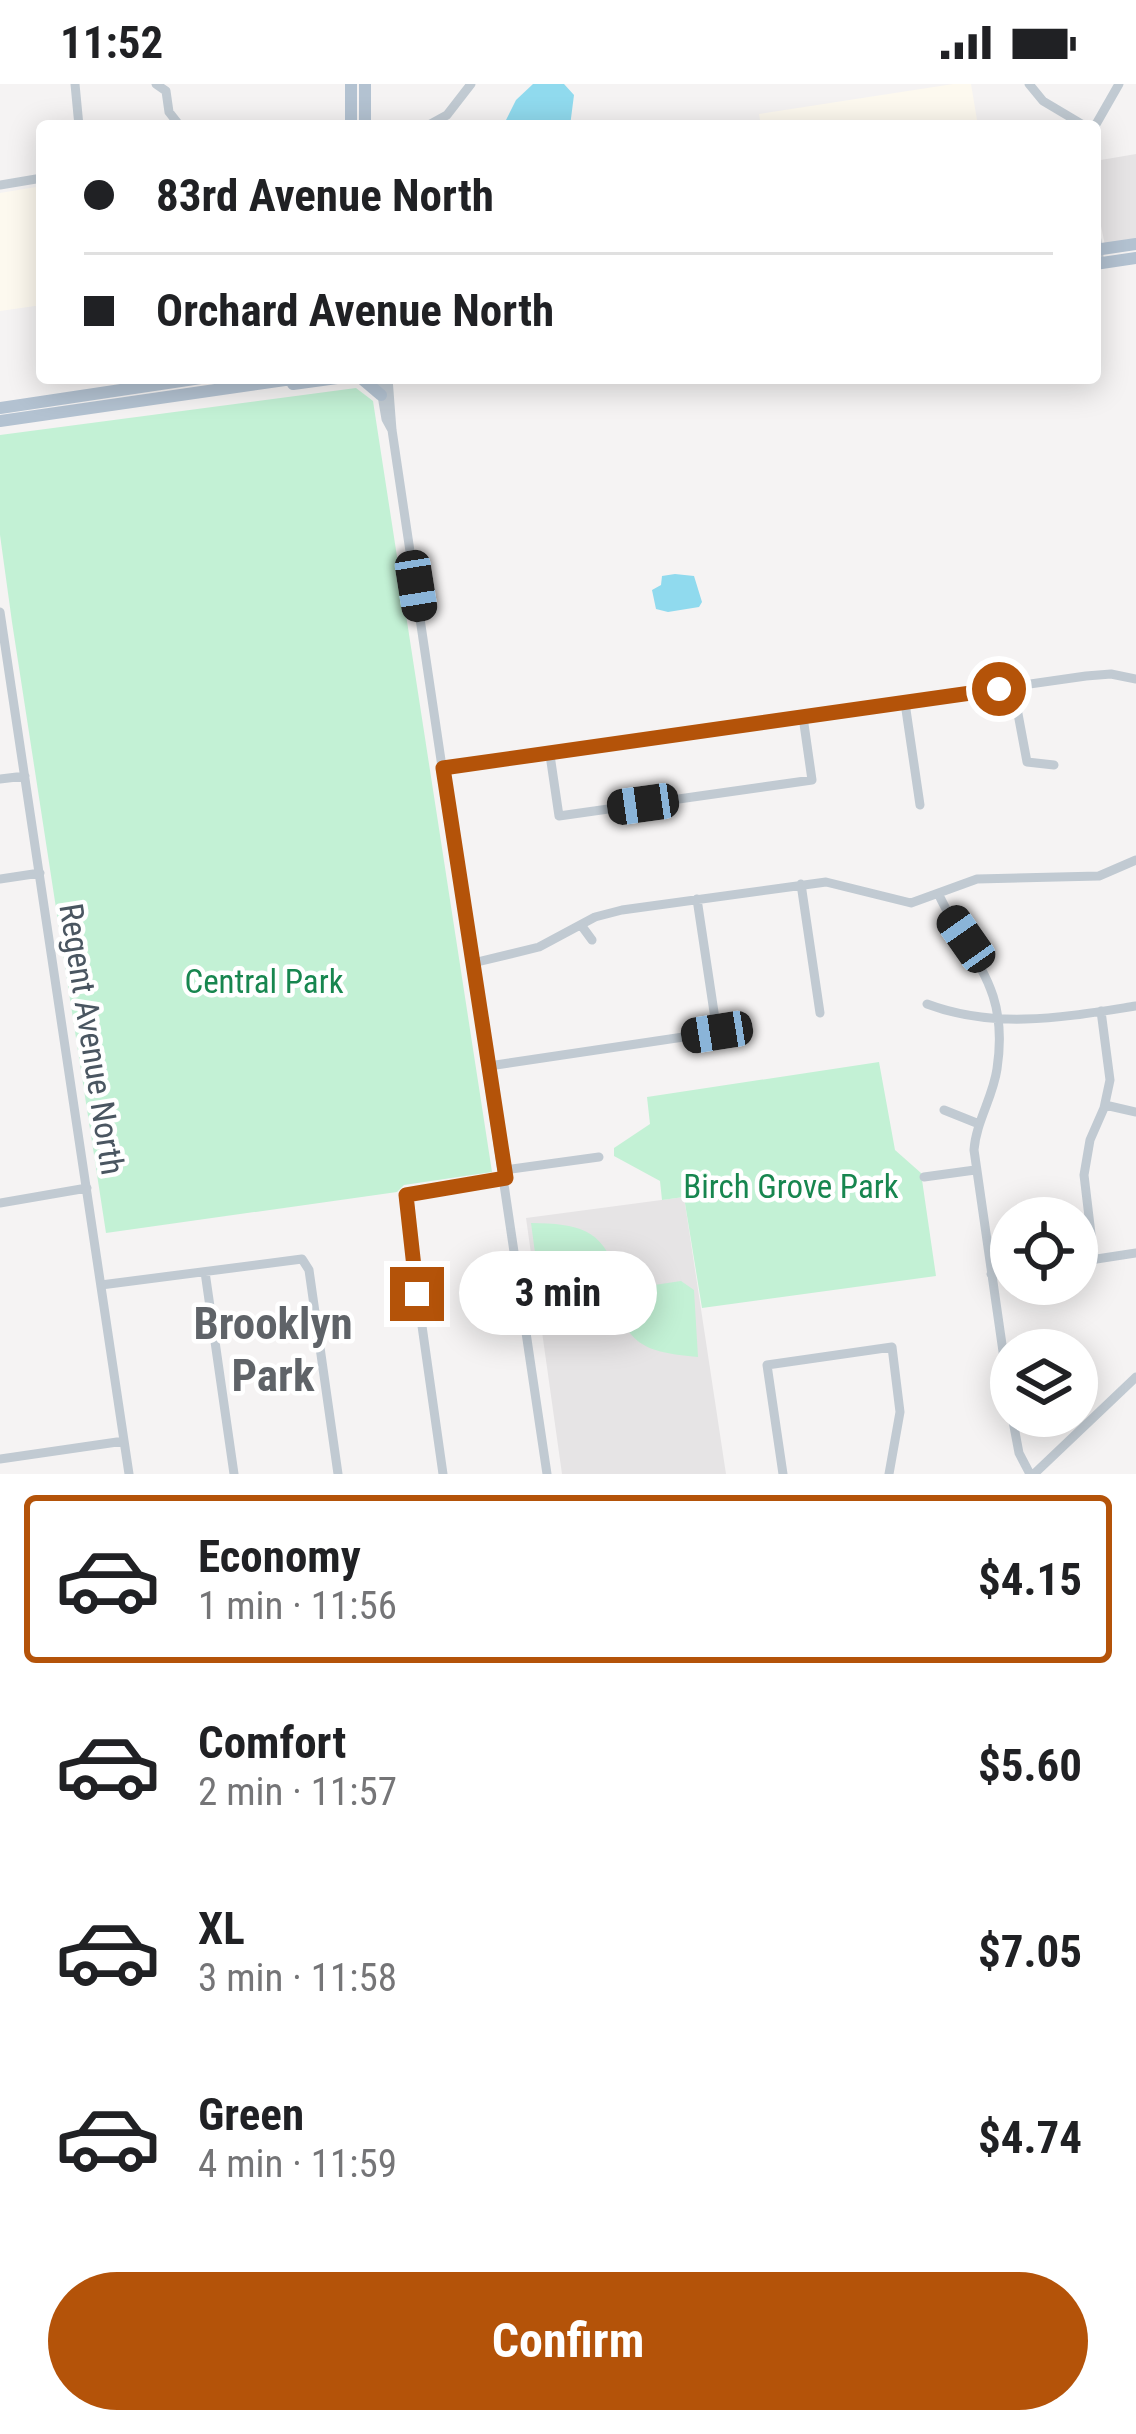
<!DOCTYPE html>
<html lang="en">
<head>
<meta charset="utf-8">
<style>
	:root { --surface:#fff; --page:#f2f2f2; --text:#202124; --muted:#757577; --line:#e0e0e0; --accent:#b45309 }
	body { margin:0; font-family:"Roboto Condensed",sans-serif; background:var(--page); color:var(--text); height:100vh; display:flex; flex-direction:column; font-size:45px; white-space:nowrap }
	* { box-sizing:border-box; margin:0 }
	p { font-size:39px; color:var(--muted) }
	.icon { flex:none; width:66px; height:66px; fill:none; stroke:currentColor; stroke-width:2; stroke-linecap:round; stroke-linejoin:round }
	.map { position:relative; height:1390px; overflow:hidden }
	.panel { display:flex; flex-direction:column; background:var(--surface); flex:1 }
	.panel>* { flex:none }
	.guide { position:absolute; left:36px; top:36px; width:1065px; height:264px; border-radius:12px; box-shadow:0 6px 30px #0003; display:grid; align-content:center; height:264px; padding:0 48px; background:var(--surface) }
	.tools { position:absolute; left:990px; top:1113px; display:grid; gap:24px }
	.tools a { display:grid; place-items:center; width:108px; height:108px; border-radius:50%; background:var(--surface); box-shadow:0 6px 30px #0003; font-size:60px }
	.end { position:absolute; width:54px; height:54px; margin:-27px; border:15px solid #b45309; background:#fff; box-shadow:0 0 0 6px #fff }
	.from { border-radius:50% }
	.bubble { position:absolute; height:84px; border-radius:42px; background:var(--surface); box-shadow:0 6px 30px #0003; font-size:39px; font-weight:700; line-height:84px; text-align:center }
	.car { position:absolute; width:36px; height:72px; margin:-36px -18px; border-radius:15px; box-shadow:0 0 9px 3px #0007; background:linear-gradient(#222 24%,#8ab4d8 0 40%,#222 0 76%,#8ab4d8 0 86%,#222 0) }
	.guide b { display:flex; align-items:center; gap:42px; height:114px; font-size:45px }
	.guide b+b { border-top:3px solid var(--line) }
	.guide i { width:30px; height:30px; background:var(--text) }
	ul { padding:21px 0 0; list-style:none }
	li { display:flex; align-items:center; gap:36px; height:168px; margin:0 24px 18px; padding:0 24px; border:6px solid transparent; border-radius:12px }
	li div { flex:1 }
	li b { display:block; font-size:45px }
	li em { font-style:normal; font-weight:700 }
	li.selected { border-color:var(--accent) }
	li>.icon { width:108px; height:108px; stroke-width:1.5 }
	.primary-button { display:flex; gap:24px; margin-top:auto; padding:24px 48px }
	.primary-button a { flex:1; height:138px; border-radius:72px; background:var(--accent); color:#fff; font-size:48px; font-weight:700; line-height:138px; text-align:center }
	.status { display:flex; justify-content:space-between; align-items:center; height:84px; padding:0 60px; background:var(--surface); direction:ltr }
	.status svg { height:33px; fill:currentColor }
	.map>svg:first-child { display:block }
	.commercial { fill:#fdf9ef }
	.education { fill:#e6e4e5 }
	.green { fill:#c3f1d5 }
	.water { fill:#90daee }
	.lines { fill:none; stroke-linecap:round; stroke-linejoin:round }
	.minor { stroke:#c1cad2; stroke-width:9 }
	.major { stroke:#b3c2d1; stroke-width:12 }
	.route { stroke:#b45309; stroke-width:15 }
	.labels { text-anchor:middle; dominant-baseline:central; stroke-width:9; stroke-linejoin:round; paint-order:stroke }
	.park-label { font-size:33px; fill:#17864f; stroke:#fff }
	.street-label { font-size:33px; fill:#4a5661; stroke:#fff }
	.district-label { font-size:45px; font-weight:bold; fill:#5f6368; stroke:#fff }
</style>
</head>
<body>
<div class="status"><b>11:52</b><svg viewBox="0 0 49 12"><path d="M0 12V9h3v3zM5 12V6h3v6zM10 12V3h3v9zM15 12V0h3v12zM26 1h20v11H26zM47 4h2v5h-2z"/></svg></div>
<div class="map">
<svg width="1136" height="1390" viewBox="0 0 1136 1390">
	<rect width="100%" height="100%" fill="#f5f3f3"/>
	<path class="commercial" d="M953,0H971L978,42H761L759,30Z
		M42,102V221L0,227V109Z"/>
	<path class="education" d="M1136,70V157L1105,161L1095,114V77Z
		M684,1113L726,1390H562L526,1134Z"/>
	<path class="green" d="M356,304L373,317L492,1088L404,1101L397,1108L106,1149L12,538L0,451V351Z
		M879,978L895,1066L921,1089L936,1192L702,1224L684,1113L662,1116L660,1097L614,1072V1064L650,1040L647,1013Z
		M531,1139C583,1140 604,1145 620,1199L554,1214L540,1206Z
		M681,1197L694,1206L698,1273C645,1268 625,1262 614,1207Z"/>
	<path class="water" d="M533,0H564L574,11L570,42H503L516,16Z
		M675,490L694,492L702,518L699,523L668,528L656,525L652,506L661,501L662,492Z"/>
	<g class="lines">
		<path class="minor" d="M75,0L79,42
			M156,0L166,7L169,28L180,42
			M1029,0L1043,17L1085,42
			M427,42L447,31L471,0
			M1095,42L1119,0
			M0,101L42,94
			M1095,143L1100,180
			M379,294L386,335L392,346
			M388,294L392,346L547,1390
			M0,528L129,1390
			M1013,603L1027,678L1054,681
			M905,619L920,721
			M550,671L559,732L812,696L803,633
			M443,684L1086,592L1111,590L1136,595
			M0,695L25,692
			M0,795L40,789
			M801,800L820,929
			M938,809C969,876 1010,900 997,985C993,1013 976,1038 974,1066L1011,1323
			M581,841L592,856
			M473,879L539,863L595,833L622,826L826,798L911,819L977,795L1099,792L1136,776
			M927,920C996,946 1065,933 1136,922
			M489,982L717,948L697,815
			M1105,1021L1136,1028
			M944,1026L979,1040
			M504,1086L599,1073
			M924,1093L975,1086
			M0,1119L87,1104
			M1094,1175L1084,1091L1090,1056L1104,1024L1110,996L1101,927
			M1077,1178L1136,1169
			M205,1188L234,1390
			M991,1190L1011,1188
			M101,1201L302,1175L309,1186L338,1390
			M1012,1332L1019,1369L1030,1390
			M0,1375L124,1357
			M443,1390L404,1115L410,1108L505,1094
			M783,1390L767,1281L892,1263L900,1328L889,1390
			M1034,1390L1136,1293"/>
		<path class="major" d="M351,0V42
			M365,0V42
			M1095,166L1136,160
			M1095,180L1136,174
			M361,294L381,311
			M293,300L337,294
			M0,324L201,294
			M0,337L299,294"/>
	</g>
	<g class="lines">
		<path class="route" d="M417,1210L406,1111L506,1094L443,684L999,605"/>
	</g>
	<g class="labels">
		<g class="park-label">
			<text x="264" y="897">Central Park</text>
			<text x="791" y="1102">Birch Grove Park</text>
		</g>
		<g class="street-label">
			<text transform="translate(92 955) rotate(81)">Regent Avenue North</text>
		</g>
		<g class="district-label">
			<text x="273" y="1239">Brooklyn<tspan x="273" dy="52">Park</tspan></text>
		</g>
	</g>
</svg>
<div class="tools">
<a><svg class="icon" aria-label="locate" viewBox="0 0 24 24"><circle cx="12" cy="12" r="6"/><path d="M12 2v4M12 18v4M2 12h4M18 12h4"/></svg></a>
<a><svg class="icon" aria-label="layers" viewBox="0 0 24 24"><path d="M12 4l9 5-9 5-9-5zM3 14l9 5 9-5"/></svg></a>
</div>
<i class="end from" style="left:999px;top:605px"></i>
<i class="end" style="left:417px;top:1210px"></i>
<div class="bubble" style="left:459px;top:1167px;width:198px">3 min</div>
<i class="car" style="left:416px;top:502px;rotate:171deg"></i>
<i class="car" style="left:643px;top:720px;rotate:262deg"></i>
<i class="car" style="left:966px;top:855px;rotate:325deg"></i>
<i class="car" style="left:717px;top:948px;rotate:261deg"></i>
<div class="guide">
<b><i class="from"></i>83rd Avenue North</b>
<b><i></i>Orchard Avenue North</b>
</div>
</div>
<section class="panel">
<ul>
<li class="selected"><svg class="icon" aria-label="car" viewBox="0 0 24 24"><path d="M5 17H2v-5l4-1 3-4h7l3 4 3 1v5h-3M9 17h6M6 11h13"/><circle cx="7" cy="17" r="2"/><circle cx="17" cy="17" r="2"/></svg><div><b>Economy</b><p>1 min · 11:56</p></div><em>$4.15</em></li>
<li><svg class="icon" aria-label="car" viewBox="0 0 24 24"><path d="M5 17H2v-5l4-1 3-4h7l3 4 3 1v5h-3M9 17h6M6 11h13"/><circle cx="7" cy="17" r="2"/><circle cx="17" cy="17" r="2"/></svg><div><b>Comfort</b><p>2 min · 11:57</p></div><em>$5.60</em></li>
<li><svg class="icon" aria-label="car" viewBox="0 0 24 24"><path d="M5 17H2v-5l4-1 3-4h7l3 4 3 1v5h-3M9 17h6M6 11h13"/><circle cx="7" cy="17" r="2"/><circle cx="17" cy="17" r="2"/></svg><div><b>XL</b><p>3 min · 11:58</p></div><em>$7.05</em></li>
<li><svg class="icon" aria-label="car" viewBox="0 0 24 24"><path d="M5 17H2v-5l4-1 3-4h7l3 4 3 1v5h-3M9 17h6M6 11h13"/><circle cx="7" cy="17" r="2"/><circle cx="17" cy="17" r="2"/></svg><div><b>Green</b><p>4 min · 11:59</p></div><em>$4.74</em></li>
</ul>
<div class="primary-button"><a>Confirm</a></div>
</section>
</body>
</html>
